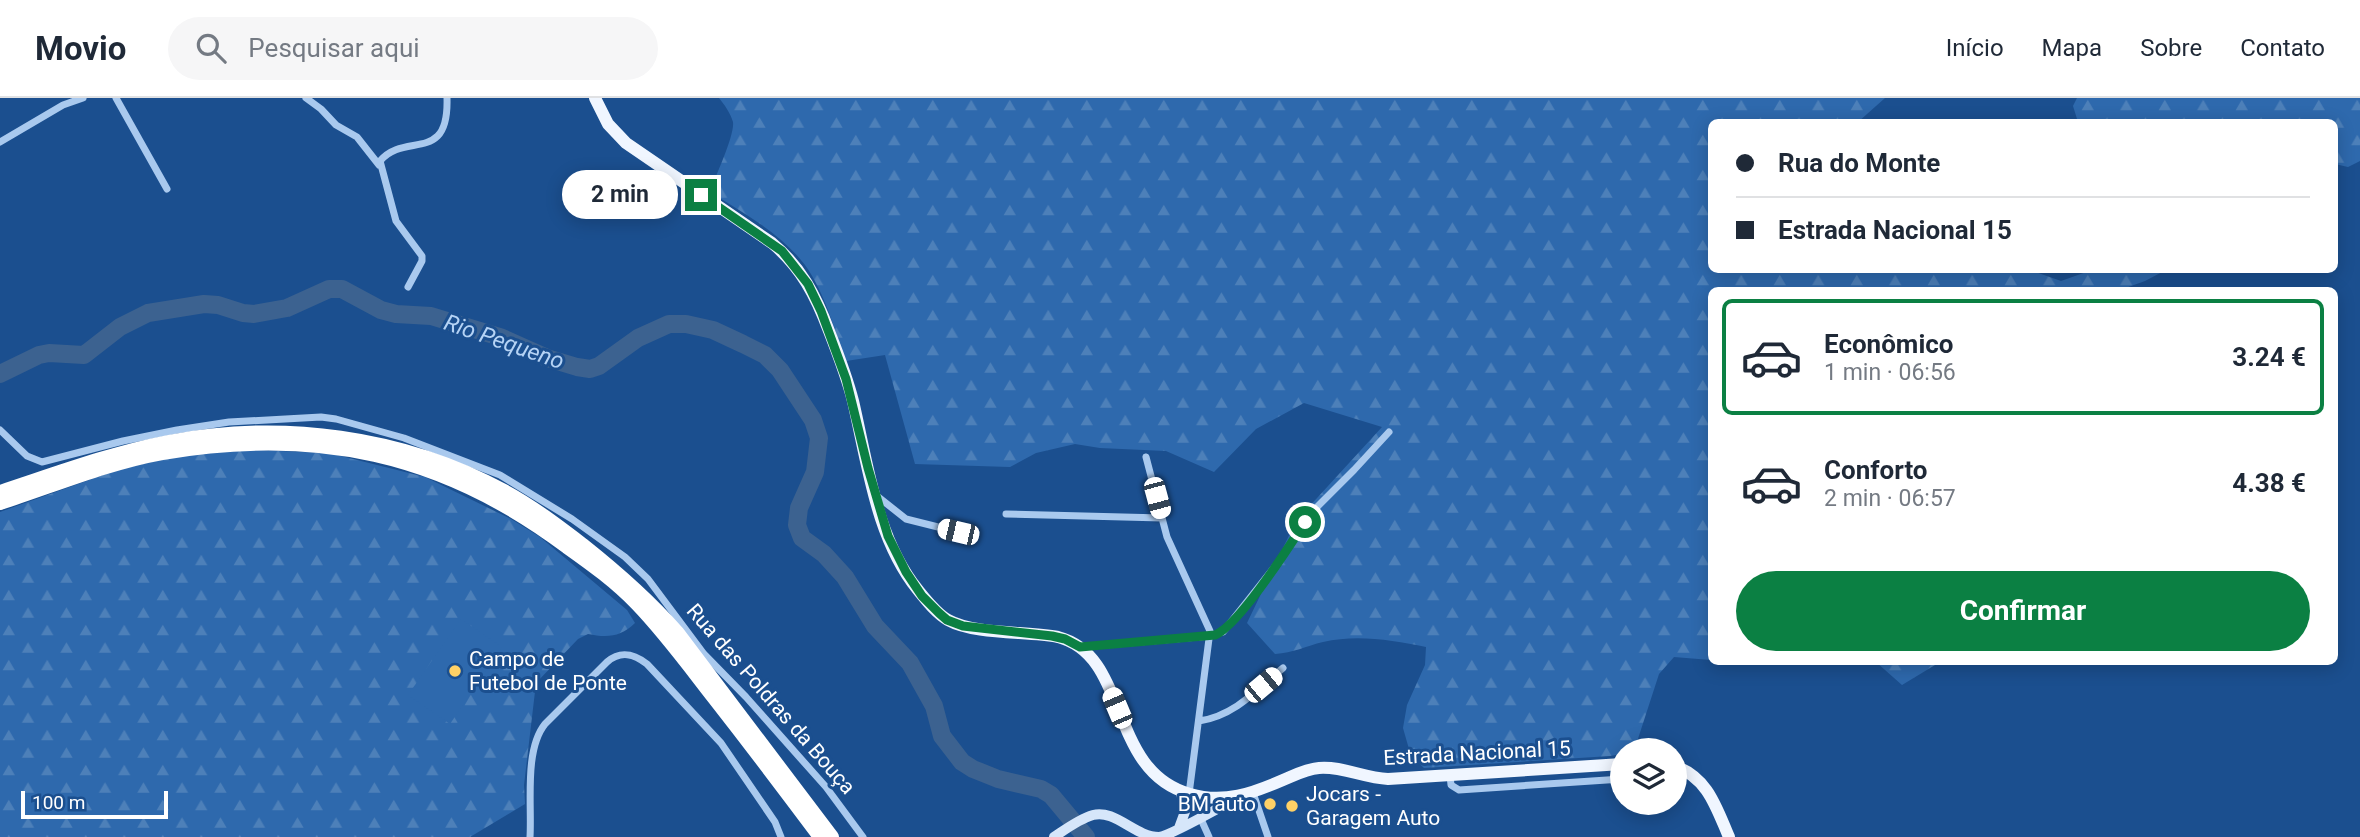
<!DOCTYPE html>
<html lang="pt">
<head>
<meta charset="utf-8">
<style>
	:root { --surface:#fff; --page:#f6f6f7; --text:#1f2937; --muted:#747a83; --line:#e0e1e3; --accent:#0b8043 }
	body { margin:0; font-family:Roboto,sans-serif; background:var(--page); color:var(--text); height:100vh; display:flex; flex-direction:column; font-size:26px; white-space:nowrap }
	* { box-sizing:border-box; margin:0 }
	p { font-size:23px; color:var(--muted) }
	.icon { flex:none; width:38px; height:38px; fill:none; stroke:currentColor; stroke-width:2; stroke-linecap:round; stroke-linejoin:round }
	.map { position:relative; flex:1; overflow:hidden }
	.sheet { position:absolute; left:1708px; top:189px; width:630px; height:378px; display:flex; flex-direction:column; background:var(--surface); border-radius:10px; box-shadow:0 4px 18px #0003 }
	.sheet>* { flex:none }
	.hud { position:absolute; left:1708px; top:21px; width:630px; height:154px; border-radius:10px; box-shadow:0 4px 18px #0003; display:grid; align-content:center; height:154px; padding:0 28px; background:var(--surface) }
	.fabs { position:absolute; left:1610px; top:640px; display:grid; gap:14px }
	.fabs a { display:grid; place-items:center; width:77px; height:77px; border-radius:50%; background:var(--surface); box-shadow:0 4px 18px #0003; font-size:35px }
	.scale { position:absolute; left:21px; bottom:18px; width:147px; box-sizing:border-box; padding-left:7px; border:4px solid #fff; border-top:0; font-size:19px; line-height:24px; white-space:nowrap; color:#fff; -webkit-text-stroke:5px #1b4f8f; paint-order:stroke }
	.end { position:absolute; width:32px; height:32px; margin:-16px; border:9px solid #0b8043; background:#fff; box-shadow:0 0 0 4px #fff }
	.from { border-radius:50% }
	.bubble { position:absolute; height:49px; border-radius:24px; background:var(--surface); box-shadow:0 4px 18px #0003; font-size:23px; font-weight:700; line-height:49px; text-align:center }
	.car { position:absolute; width:21px; height:42px; margin:-21px -10px; border-radius:9px; box-shadow:0 0 5px 2px #0007; background:linear-gradient(#fff 24%,#345 0 40%,#fff 0 76%,#345 0 86%,#fff 0) }
	.hud b { display:flex; align-items:center; gap:24px; height:66px; font-size:26px }
	.hud b+b { border-top:2px solid var(--line) }
	.hud i { width:18px; height:18px; background:var(--text) }
	ul { padding:12px 0 0; list-style:none }
	li { display:flex; align-items:center; gap:21px; height:116px; margin:0 14px 10px; padding:0 14px; border:4px solid transparent; border-radius:10px }
	li div { flex:1 }
	li b { display:block; font-size:26px }
	li em { font-style:normal; font-weight:700 }
	li.active { border-color:var(--accent) }
	li>.icon { width:63px; height:63px; stroke-width:1.5 }
	.cta { display:flex; gap:14px; margin-top:auto; padding:14px 28px }
	.cta a { flex:1; height:80px; border-radius:42px; background:var(--accent); color:#fff; font-size:28px; font-weight:700; line-height:80px; text-align:center }
	header { display:flex; align-items:center; gap:42px; box-sizing:border-box; height:98px; padding:0 35px; background:var(--surface); border-bottom:2px solid var(--line) }
	header strong { font-size:33px }
	nav { display:flex; gap:38px; margin-inline-start:auto; font-size:24px }
	.search { width:490px; height:63px; background:var(--page); display:flex; align-items:center; gap:18px; box-sizing:border-box; padding:0 24px; border-radius:38px; color:var(--muted); font-size:26px }
	.map>svg:first-child { display:block }
	.forest { fill:url(#forest-firs) }
	.pitch { fill:#2e69ad }
	.lines { fill:none; stroke-linecap:round; stroke-linejoin:round }
	.river { stroke:#3c6290; stroke-width:18 }
	.street { stroke:#a9c9ee; stroke-width:7 }
	.secondary { stroke:#d6e6fa; stroke-width:10 }
	.primary { stroke:#f0f6ff; stroke-width:12 }
	.highway { stroke:#fff; stroke-width:14 }
	.route { stroke:#0b8043; stroke-width:9 }
	.poi-dot { fill:#ffd166; stroke:#1b4f8f; stroke-width:2.5 }
	.labels { text-anchor:middle; dominant-baseline:central; stroke-width:6; stroke-linejoin:round; paint-order:stroke }
	.poi-label { font-size:21px; fill:#fff; stroke:#1b4f8f; text-anchor:start }
	.street-label { font-size:21px; fill:#fff; stroke:#1b4f8f }
	.water-label { font-size:23px; font-style:italic; fill:#b5d3f5; stroke:#1b4f8f }
</style>
</head>
<body>
<header>
<strong>Movio</strong>
<div class="search"><svg class="icon" aria-label="search" viewBox="0 0 24 24"><circle cx="10" cy="10" r="6"/><path d="M15 15l6 6"/></svg>Pesquisar aqui</div>
<nav><a>Início</a><a>Mapa</a><a>Sobre</a><a>Contato</a></nav>
</header>
<div class="map">
<svg width="2360" height="739" viewBox="0 0 2360 739">
	<defs>
		<pattern id="forest-firs" width="22" height="20" patternUnits="userSpaceOnUse" patternTransform="scale(1.75)"><rect width="22" height="20" fill="#2e69ad"/><path d="M5 1l3.5 6h-7zM16 11l3.5 6h-7z" fill="#4d80b9"/></pattern>
	</defs>
	<rect width="100%" height="100%" fill="#1b4f8f"/>
	<path class="forest" d="M719,0H1885L1858,24H1712V172H2030L2061,183L2092,172H2166L2145,183L2120,192H1712L1711,562L1674,559L1659,576L1634,653H1622V656L1610,658L1424,670L1411,658L1403,630L1407,607L1425,567L1426,549C1393,542 1356,536 1323,544C1306,548 1293,555 1275,556L1247,525L1296,423L1382,329L1304,305L1256,331L1214,374L1166,353L1100,350L1075,346L1036,355L1010,369L915,366L885,257L846,263C834,231 825,195 805,167C781,135 743,115 710,94C715,79 735,37 733,24C731,16 724,6 719,0Z
		M2077,0H2360V63L2348,69L2335,66L2334,24H2078L2073,8Z
		M251,352L329,355L425,379L511,421L540,439L627,512L635,525C621,539 607,540 588,536L578,541L536,585L524,687L525,706L470,739H0V414L117,372L182,357Z
		M1876,564H1940L1902,587Z"/>
	<path class="pitch" d="M461,521L502,549L450,626L408,597Z"/>
	<g class="lines">
		<path class="river" d="M0,276L39,257L49,255L84,257L120,229L148,215L204,206L218,207L243,215L254,216L287,210L329,191H342L381,212L396,216L431,218L500,239L547,260L577,269L590,271L599,268L638,240L669,226H686L713,232L743,246L765,257L780,272L813,322L819,340L815,374L799,410L797,427L802,440L824,456L845,479L875,528L910,565L934,608L942,638L962,664L973,671L998,681L1041,691L1051,697L1086,739"/>
		<path class="street" d="M116,0L167,91
			M306,0L321,11L336,27L357,39L379,67
			M0,44L63,7L83,0
			M408,189L422,163V158L396,123L380,63C405,33 449,67 447,0
			M0,332L27,358L42,364L123,343L177,332L229,324L321,319L336,321L404,340L500,377L572,421L625,459L648,481L704,556L746,599L826,689L863,739
			M1146,359L1167,439L1210,533L1189,696
			M877,398L906,421L958,434
			M1006,416L1162,420
			M1081,549L1210,538L1223,534L1280,462L1313,413L1354,372L1389,334
			M1199,623C1234,618 1257,592 1283,570
			M1450,677L1451,687L1459,692L1622,681
			M1253,695L1268,739
			M1200,719L1209,739
			M530,739C532,707 524,652 545,626L607,564C621,552 634,556 647,566L721,645L775,724L781,739"/>
		<path class="secondary" d="M1179,730L1186,711L1180,693
			M1054,739C1066,731 1079,721 1093,717C1115,711 1135,739 1159,739C1171,738 1223,707 1238,700"/>
		<path class="primary" d="M595,0L608,26L626,45L772,145C801,169 816,198 829,233C838,256 847,279 853,303C868,367 876,440 918,492C927,503 936,515 948,522C975,537 1027,533 1058,539C1131,558 1107,673 1190,696C1224,706 1253,695 1283,682C1295,677 1306,671 1319,670C1342,668 1364,680 1388,681L1622,666
			M1675,668C1708,680 1716,709 1729,739"/>
		<path class="highway" d="M0,394C55,376 111,355 168,344C281,322 403,338 504,393C532,408 558,428 583,447C617,474 648,501 677,534L832,739
			M0,405C53,388 107,365 162,355C315,329 442,355 567,449C591,466 616,484 637,506C665,535 689,568 714,600C750,646 785,692 820,739"/>
	</g>
	<g class="lines">
		<path class="route" d="M701,97L782,153L808,186L821,213L846,281L868,370L888,438L906,474L922,498L939,515L947,522L963,528L1052,538L1065,541L1080,549L1215,537C1239,527 1289,449 1305,424"/>
	</g>
	<g class="poi-dot">
		<circle cx="455" cy="573" r="7"/>
		<circle cx="1270" cy="706" r="7"/>
		<circle cx="1292" cy="708" r="7"/>
	</g>
	<g class="labels">
		<g class="poi-label">
			<text x="469" y="561">Campo de<tspan x="469" dy="24">Futebol de Ponte</tspan></text>
			<text x="1306" y="696">Jocars -<tspan x="1306" dy="24">Garagem Auto</tspan></text>
			<text x="1256" y="706" text-anchor="end">BM auto</text>
		</g>
		<g class="street-label">
			<text transform="translate(771 601) rotate(49)">Rua das Poldras da Bouça</text>
			<text transform="translate(1477 655) rotate(-3)">Estrada Nacional 15</text>
		</g>
		<g class="water-label">
			<text transform="translate(504 244) rotate(19)">Rio Pequeno</text>
		</g>
	</g>
</svg>
<div class="fabs">
<a><svg class="icon" aria-label="layers" viewBox="0 0 24 24"><path d="M12 4l9 5-9 5-9-5zM3 14l9 5 9-5"/></svg></a>
</div>
<div class="scale">100 m</div>
<i class="end from" style="left:1305px;top:424px"></i>
<i class="end" style="left:701px;top:97px"></i>
<div class="bubble" style="left:562px;top:72px;width:116px">2 min</div>
<i class="car" style="left:1157px;top:400px;rotate:165deg"></i>
<i class="car" style="left:958px;top:434px;rotate:283deg"></i>
<i class="car" style="left:1263px;top:587px;rotate:50deg"></i>
<i class="car" style="left:1117px;top:610px;rotate:337deg"></i>
<div class="hud">
<b><i class="from"></i>Rua do Monte</b>
<b><i></i>Estrada Nacional 15</b>
</div>
<section class="sheet">
<ul>
<li class="active"><svg class="icon" aria-label="car" viewBox="0 0 24 24"><path d="M5 17H2v-5l4-1 3-4h7l3 4 3 1v5h-3M9 17h6M6 11h13"/><circle cx="7" cy="17" r="2"/><circle cx="17" cy="17" r="2"/></svg><div><b>Econômico</b><p>1 min · 06:56</p></div><em>3.24 €</em></li>
<li><svg class="icon" aria-label="car" viewBox="0 0 24 24"><path d="M5 17H2v-5l4-1 3-4h7l3 4 3 1v5h-3M9 17h6M6 11h13"/><circle cx="7" cy="17" r="2"/><circle cx="17" cy="17" r="2"/></svg><div><b>Conforto</b><p>2 min · 06:57</p></div><em>4.38 €</em></li>
</ul>
<div class="cta"><a>Confirmar</a></div>
</section>
</div>
</body>
</html>
